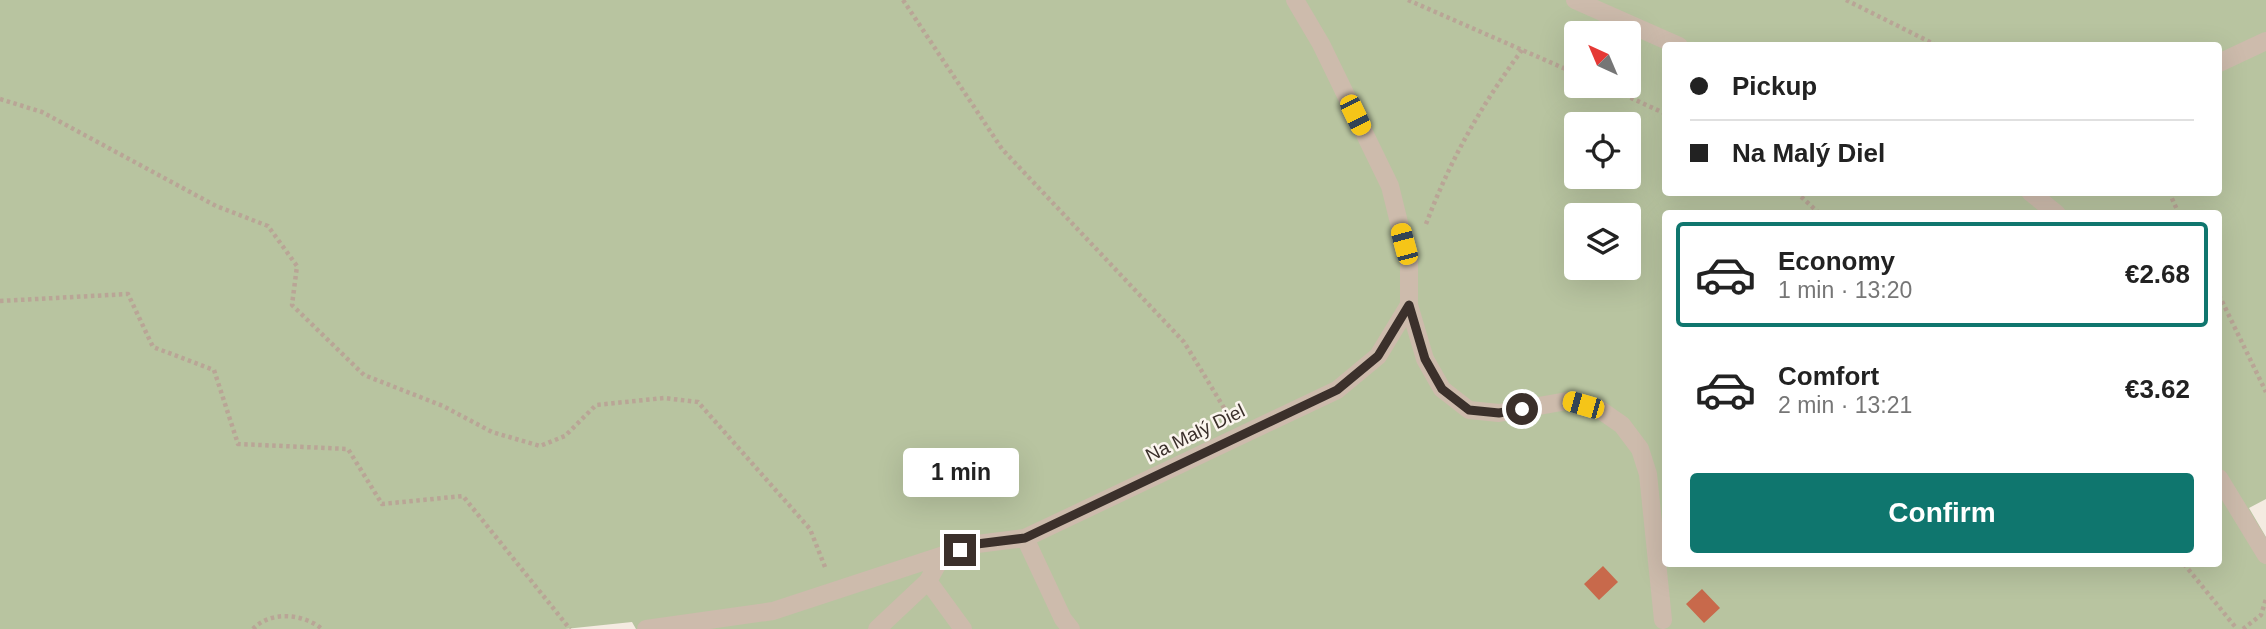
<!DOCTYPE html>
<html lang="en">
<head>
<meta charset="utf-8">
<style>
	:root { --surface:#fff; --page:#f2f2f2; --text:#222; --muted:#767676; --line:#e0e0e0; --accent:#0f766e }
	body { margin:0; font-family:Helvetica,sans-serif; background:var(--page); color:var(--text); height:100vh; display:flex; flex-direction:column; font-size:26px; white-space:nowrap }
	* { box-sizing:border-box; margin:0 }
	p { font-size:23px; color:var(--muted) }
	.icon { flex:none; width:38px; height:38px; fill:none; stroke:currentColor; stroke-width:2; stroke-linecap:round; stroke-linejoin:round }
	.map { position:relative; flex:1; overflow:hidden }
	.sheet { position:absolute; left:1662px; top:210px; width:560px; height:357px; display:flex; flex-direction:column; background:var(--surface); border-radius:7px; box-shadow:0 7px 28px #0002 }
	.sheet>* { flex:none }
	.guide { position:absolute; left:1662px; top:42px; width:560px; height:154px; border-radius:7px; box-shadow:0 7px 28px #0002; display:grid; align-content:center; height:154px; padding:0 28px; background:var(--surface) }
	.needle { width:46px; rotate:316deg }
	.tools { position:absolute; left:1564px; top:21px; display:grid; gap:14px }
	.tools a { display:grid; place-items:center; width:77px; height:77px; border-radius:7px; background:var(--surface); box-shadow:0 7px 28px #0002; font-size:35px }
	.end { position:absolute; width:32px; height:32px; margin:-16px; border:9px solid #3b302b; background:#fff; box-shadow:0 0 0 4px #fff }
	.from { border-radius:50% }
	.bubble { position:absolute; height:49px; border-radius:7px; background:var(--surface); box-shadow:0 7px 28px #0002; font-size:23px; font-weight:700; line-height:49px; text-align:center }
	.car { position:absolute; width:21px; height:42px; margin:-21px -10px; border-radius:9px; box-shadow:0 0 5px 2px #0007; background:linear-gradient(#f5c518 24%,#345 0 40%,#f5c518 0 76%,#345 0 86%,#f5c518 0) }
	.guide b { display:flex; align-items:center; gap:24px; height:66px; font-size:26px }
	.guide b+b { border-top:2px solid var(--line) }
	.guide i { width:18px; height:18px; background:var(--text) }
	ul { padding:12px 0 0; list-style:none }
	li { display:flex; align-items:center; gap:21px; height:105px; margin:0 14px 10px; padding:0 14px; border:4px solid transparent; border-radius:7px }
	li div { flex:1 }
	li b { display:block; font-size:26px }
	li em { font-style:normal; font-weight:700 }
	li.on { border-color:var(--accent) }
	li>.icon { width:63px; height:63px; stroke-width:1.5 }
	.action { display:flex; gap:14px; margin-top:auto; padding:14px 28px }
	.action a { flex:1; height:80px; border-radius:7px; background:var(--accent); color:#fff; font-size:28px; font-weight:700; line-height:80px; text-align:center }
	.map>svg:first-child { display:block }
	.green { fill:#b8c4a0; fill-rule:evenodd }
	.building { fill:#c8694b }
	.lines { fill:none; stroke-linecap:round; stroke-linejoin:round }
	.path { stroke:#b9a596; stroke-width:4.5; stroke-dasharray:3.5 3.5; stroke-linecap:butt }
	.minor { stroke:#cdbbac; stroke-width:18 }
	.route { stroke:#3b302b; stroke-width:9 }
	.labels { text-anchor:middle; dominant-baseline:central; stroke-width:5; stroke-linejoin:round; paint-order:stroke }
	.street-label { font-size:19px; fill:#3b302b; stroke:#fbf5ee }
</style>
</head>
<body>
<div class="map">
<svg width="2266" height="629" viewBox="0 0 2266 629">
	<rect width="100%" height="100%" fill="#f4ebe1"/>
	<path class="green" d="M0,0H2266V499L2249,508L2266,537V629H636L632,622L565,629H0ZM1577,33H1629V86H1577ZM1666,46H2219V192H1666ZM1577,124H1629V177H1577ZM1666,214H2219V564H1666ZM1577,215H1629V268H1577Z"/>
	<path class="building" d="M1603,566L1618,582L1599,600L1584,584Z
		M1702,589L1720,608L1704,623L1686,604Z"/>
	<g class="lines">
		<path class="path" d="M903,0L1002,149L1184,342L1229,416
			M1408,0L1577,74
			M1846,0L1938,46
			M1605,86L1666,114
			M0,99L42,112L216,206L268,226L297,266L292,305L364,375L443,406L492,432L540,446L565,436L596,405L664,398L698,402L810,529L825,567
			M1796,192L1820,214
			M2169,192L2179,214
			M1426,224C1451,158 1481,106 1522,50
			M2219,295L2266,392
			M0,301L128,294L153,347L214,370L238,444L348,449L382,504L463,496L570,629
			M2184,564L2237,629
			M253,629C271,610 304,614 322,629
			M2243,629L2261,615L2266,599"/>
		<path class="minor" d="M1575,0L1679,46
			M2219,63L2266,41
			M2030,192L2057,214
			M1409,305L1425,359L1442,389L1469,410L1499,413L1567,401L1599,409L1622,425L1640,449L1648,474L1663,620
			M2219,478L2266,555
			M1025,538L1063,619L1071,629
			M928,581L963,629
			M646,629L773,611L977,544L1025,538L1337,390L1378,356L1409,305V263L1390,186L1321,44L1295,0
			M877,629L928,581L942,556"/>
	</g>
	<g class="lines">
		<path class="route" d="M960,550L977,544L1025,538L1337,390L1378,356L1409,305L1425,359L1442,389L1469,410L1499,413L1522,409"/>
	</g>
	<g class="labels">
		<g class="street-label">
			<text transform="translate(1195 433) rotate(-26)">Na Malý Diel</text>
		</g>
	</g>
</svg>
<div class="tools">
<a><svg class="needle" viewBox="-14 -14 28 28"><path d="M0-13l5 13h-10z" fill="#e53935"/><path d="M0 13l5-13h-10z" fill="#767676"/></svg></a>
<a><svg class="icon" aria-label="locate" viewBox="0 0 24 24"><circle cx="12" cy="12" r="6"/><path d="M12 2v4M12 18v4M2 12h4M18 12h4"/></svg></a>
<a><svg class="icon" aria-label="layers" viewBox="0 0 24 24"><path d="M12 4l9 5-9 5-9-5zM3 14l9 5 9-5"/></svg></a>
</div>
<i class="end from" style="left:1522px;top:409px"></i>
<i class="end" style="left:960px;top:550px"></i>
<div class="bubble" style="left:903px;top:448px;width:116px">1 min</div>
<i class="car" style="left:1355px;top:115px;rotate:154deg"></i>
<i class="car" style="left:1404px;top:244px;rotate:345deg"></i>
<i class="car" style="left:1583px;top:405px;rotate:286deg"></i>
<div class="guide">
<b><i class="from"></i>Pickup</b>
<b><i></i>Na Malý Diel</b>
</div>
<section class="sheet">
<ul>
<li class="on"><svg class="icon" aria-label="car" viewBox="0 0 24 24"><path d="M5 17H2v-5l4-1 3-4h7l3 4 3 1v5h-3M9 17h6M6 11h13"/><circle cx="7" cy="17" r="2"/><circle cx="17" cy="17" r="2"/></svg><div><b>Economy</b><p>1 min · 13:20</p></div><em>€2.68</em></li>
<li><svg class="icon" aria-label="car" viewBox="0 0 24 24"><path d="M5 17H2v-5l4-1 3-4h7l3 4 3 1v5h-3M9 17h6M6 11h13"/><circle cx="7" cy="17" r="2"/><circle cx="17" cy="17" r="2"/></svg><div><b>Comfort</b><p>2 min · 13:21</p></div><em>€3.62</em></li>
</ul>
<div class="action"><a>Confirm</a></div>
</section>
</div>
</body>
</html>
